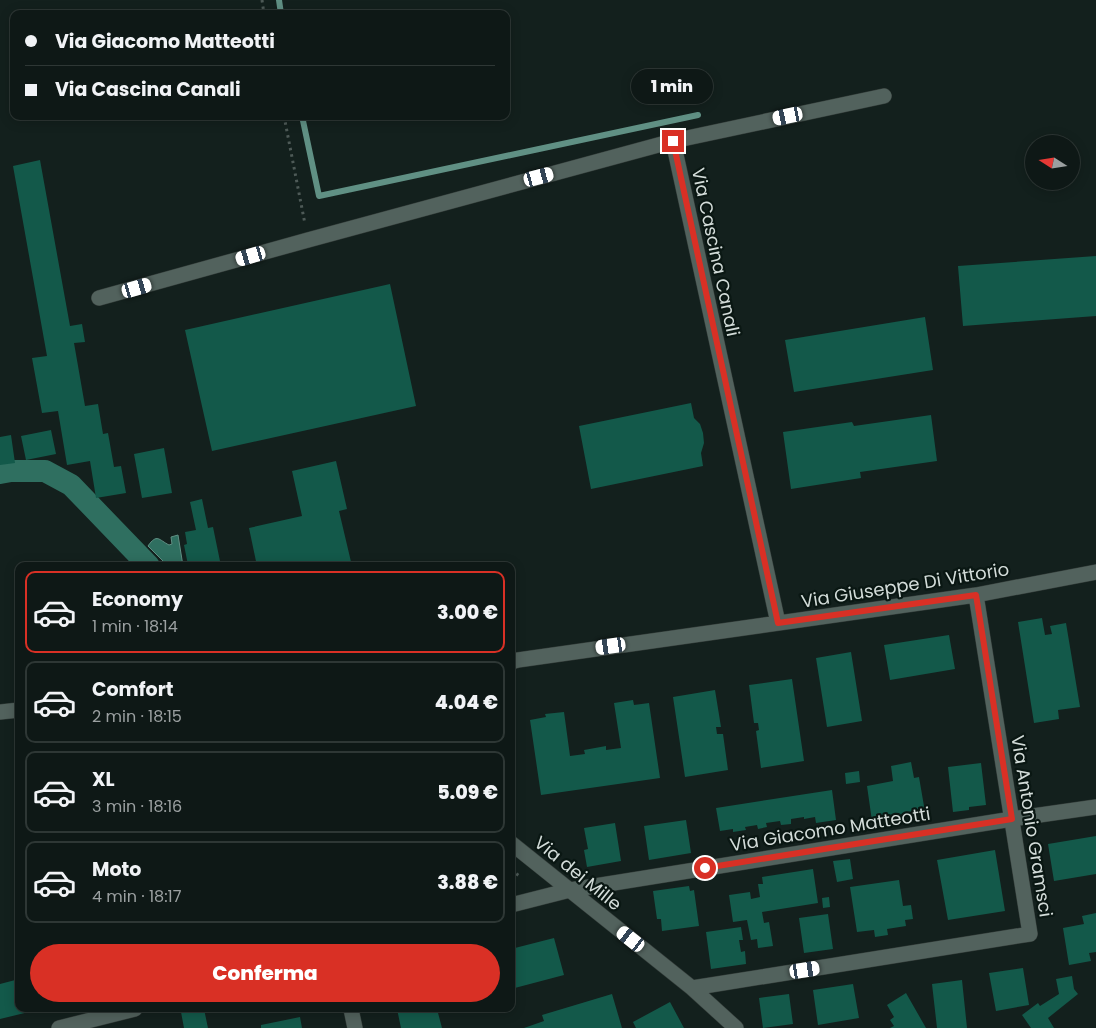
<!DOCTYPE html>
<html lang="it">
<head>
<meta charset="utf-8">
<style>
	:root { --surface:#0e1816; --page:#17211f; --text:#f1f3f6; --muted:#9ba0a1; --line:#2e3735; --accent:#d93025 }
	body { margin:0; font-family:Poppins,sans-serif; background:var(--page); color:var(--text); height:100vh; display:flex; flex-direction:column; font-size:19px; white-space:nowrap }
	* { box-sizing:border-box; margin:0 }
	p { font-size:16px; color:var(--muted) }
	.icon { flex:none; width:28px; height:28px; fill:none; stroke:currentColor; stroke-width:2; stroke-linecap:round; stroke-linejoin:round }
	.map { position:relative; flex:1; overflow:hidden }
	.sheet { position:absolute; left:15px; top:562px; width:500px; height:450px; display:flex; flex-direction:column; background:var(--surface); border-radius:10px; box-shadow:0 2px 12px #0003,0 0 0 1px var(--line) }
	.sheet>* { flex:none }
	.guide { position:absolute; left:10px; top:10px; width:500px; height:110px; border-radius:10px; box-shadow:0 2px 12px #0003,0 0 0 1px var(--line); display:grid; align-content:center; height:110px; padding:0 15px; background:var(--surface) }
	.needle { width:32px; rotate:282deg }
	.tools { position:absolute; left:1025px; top:135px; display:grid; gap:10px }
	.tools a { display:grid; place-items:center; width:55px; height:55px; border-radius:50%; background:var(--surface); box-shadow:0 2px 12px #0003,0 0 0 1px var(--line); font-size:25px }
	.end { position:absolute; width:22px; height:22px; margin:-11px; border:6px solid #d93025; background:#fff; box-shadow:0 0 0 2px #fff }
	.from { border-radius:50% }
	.bubble { position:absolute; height:35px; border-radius:18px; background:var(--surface); box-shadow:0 2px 12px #0003,0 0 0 1px var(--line); font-size:16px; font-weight:800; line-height:35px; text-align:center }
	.car { position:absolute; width:15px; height:30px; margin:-15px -8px; border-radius:6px; box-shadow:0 0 4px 1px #0007; background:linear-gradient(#fff 24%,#345 0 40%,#fff 0 76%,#345 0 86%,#fff 0) }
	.guide b { display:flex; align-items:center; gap:18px; height:48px; font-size:19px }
	.guide b+b { border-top:1px solid var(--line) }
	.guide i { width:12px; height:12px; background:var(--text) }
	ul { padding:9px 0 0; list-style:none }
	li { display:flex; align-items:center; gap:15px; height:82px; margin:0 10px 8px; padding:0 5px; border:2px solid var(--line); border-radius:10px }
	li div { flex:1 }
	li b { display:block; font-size:19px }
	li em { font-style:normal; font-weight:800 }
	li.current { border-color:var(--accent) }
	li>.icon { width:45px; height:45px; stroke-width:1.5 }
	.button { display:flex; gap:10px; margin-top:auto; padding:10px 15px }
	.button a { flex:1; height:58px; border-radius:30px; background:var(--accent); color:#fff; font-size:20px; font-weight:800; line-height:58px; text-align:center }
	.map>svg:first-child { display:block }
	.water { fill:#2f6f60; stroke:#609084 }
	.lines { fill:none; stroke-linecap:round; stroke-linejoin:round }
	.stream { stroke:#609084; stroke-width:6 }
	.canal { stroke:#2f6f60; stroke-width:22 }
	.building { fill:#13594a }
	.minor-casing { stroke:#333c39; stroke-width:16 }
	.path { stroke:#4e5a57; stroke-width:3; stroke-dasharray:2.5 4; stroke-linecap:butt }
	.minor { stroke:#52625d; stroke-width:15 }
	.route { stroke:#d93025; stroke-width:6 }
	.labels { text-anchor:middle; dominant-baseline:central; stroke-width:4.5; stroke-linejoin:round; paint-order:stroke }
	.street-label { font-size:18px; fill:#d3dcd9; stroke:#0a1713 }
</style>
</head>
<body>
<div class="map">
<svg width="1096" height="1028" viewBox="0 0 1096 1028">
	<rect width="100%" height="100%" fill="#13201d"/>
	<path class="water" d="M178,535L183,566H168L148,546C157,533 159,540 169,545L172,544L171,537Z"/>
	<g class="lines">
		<path class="stream" d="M279,0L281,14
			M302,116L319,196L698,115"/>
		<path class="canal" d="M0,473L11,471H45L71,485L149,566"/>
	</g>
	<path class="building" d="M40,160L70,326L82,324L85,342L74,343L85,406L98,404L103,434L108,433L114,467L121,466L126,493L96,498L90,461L67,465L58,411L42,413L32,358L47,356L13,166Z
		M1096,256V316L963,326L958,266Z
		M390,284L416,406L212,451L185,330Z
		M925,317L933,370L794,392L785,340Z
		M691,403L694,418L700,424L703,433L704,443L701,453L703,466L591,489L579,426Z
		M931,415L937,461L860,472L861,478L791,489L783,432L852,422L854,426Z
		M51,430L56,454L26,460L21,436Z
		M11,435L15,463L0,465V437Z
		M164,448L172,493L142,498L134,454Z
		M336,461L347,509L339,511L352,566H257L249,528L302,516L292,471Z
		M202,499L208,528L213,527L221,566H191V564L188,565L184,545L187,544L185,532L196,530L190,502Z
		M1042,618L1045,635L1052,634L1050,626L1066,623L1080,707L1058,710L1059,719L1034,723L1018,622Z
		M949,635L955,669L890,680L884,645Z
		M851,652L862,721L827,727L816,658Z
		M792,679L804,761L761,768L756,731L759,730L758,723H754L749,685Z
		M715,690L721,727H716L717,734H723L728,770L685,777L673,697Z
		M633,700L634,705L649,703L660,778L541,795L530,720L546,717L545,714L564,712L570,756L585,754L584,750L606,746V750L621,748L614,703Z
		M911,762L914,778L919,777L925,812L872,821L867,786L893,781L891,766Z
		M981,763L986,805L969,807V810L953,812L948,767Z
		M859,771L860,782L846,784L845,773Z
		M832,790L836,820L816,823L815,817L804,819V817L791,819V824L781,825L780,821L766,823L767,827L758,829L757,825L745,827L746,830L733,832V829L720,831L716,808Z
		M686,820L691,853L649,860L644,826Z
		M615,823L621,861L587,867L584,850L588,849L584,828Z
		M1096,836V874L1054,881L1048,844Z
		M995,850L1005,911L948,920L937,860Z
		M850,859L853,879L837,882L833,861Z
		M813,869L818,903L762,912L764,923L769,922L773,946L758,948L757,939L751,940L747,920L733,922L729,895L750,892L751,899L760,897L758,884H763L762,877Z
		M899,880L903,906L911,905L913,919L905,920L906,926L887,929L888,935L875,937L874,930L857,932L850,887Z
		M689,886L690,891L694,890L699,926L662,931L661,919H657L653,891Z
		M829,897L830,907L823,908L822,898Z
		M1096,913V952L1089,953L1091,961L1069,965L1063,928L1084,924L1082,916Z
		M828,914L833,949L804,953L799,918Z
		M741,927L743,940H739L741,952L745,951L746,964L711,969L706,932Z
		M554,938L564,975L511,989V949Z
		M1023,968L1029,1005L996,1011L989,973Z
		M1072,976L1074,989L1078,994L1048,1018L1054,1028H1031L1022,1015L1038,1003L1040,1006L1059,994L1056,979Z
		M19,979V1009H37V1010L0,1019V984Z
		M962,980L967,1028H937L932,984Z
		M853,984L859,1018L818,1025L813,990Z
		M906,993L926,1028H890L894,1026L890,1020L894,1017L887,1005Z
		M612,994L622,1028H524L544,1021L542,1015Z
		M789,994L793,1024L763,1028L759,998Z
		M670,1002L684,1028H636L633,1022Z
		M198,1009H204L208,1028H184L181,1012Z
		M397,1009H437L442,1028H401Z
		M300,1017L302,1028H261V1025Z"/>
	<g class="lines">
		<g class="minor-casing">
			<path id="minor" d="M673,141L884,96
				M99,298L308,240L673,141L778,623
				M511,662L518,660L976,595L1096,572
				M0,712L19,710
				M511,843L692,988L736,1028
				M511,905L570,890L1012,819L1096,807
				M692,988L1030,934L976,595
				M351,1009L355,1028
				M59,1028L135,1009"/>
		</g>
		<path class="path" d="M262,0L264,14
			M284,116L305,224
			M511,870L521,877"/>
		<use href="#minor" class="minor"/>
	</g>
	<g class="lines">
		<path class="route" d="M673,141L778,623L976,595L1012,819L705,868"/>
	</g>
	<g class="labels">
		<g class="street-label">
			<text transform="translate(716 252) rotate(78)">Via Cascina Canali</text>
			<text transform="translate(905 585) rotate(-9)">Via Giuseppe Di Vittorio</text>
			<text transform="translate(1032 826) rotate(81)">Via Antonio Gramsci</text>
			<text transform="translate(830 829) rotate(-9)">Via Giacomo Matteotti</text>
			<text transform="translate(578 873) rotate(39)">Via dei Mille</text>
		</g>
	</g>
</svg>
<div class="tools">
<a><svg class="needle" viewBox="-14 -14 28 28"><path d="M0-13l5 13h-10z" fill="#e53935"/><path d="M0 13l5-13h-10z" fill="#9ba0a1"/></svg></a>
</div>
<i class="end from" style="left:705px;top:868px"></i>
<i class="end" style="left:673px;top:141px"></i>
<div class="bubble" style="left:631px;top:69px;width:82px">1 min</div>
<i class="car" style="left:788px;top:116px;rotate:258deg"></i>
<i class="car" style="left:539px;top:177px;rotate:75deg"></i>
<i class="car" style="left:251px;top:256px;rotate:254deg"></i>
<i class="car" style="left:137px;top:288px;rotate:74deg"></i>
<i class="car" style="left:611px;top:646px;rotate:262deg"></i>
<i class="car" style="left:631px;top:939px;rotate:308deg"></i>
<i class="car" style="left:805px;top:970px;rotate:81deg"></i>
<div class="guide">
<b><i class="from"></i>Via Giacomo Matteotti</b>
<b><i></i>Via Cascina Canali</b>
</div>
<section class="sheet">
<ul>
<li class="current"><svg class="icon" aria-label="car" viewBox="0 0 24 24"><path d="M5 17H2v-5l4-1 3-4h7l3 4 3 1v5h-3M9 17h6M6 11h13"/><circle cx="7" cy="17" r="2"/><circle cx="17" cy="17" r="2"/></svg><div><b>Economy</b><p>1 min · 18:14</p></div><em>3.00 €</em></li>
<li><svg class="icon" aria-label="car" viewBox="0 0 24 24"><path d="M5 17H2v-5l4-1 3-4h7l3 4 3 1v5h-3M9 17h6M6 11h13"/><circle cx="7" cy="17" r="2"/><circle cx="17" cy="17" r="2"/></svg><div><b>Comfort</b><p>2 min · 18:15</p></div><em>4.04 €</em></li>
<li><svg class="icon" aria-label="car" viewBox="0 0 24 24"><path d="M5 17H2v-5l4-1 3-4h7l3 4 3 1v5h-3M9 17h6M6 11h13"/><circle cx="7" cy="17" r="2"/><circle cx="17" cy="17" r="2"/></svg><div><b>XL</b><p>3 min · 18:16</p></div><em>5.09 €</em></li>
<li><svg class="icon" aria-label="car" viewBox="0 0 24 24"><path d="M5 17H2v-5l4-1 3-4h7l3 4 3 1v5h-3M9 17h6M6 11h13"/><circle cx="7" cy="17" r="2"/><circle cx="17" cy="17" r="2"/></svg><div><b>Moto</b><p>4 min · 18:17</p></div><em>3.88 €</em></li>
</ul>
<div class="button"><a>Conferma</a></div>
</section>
</div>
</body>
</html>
